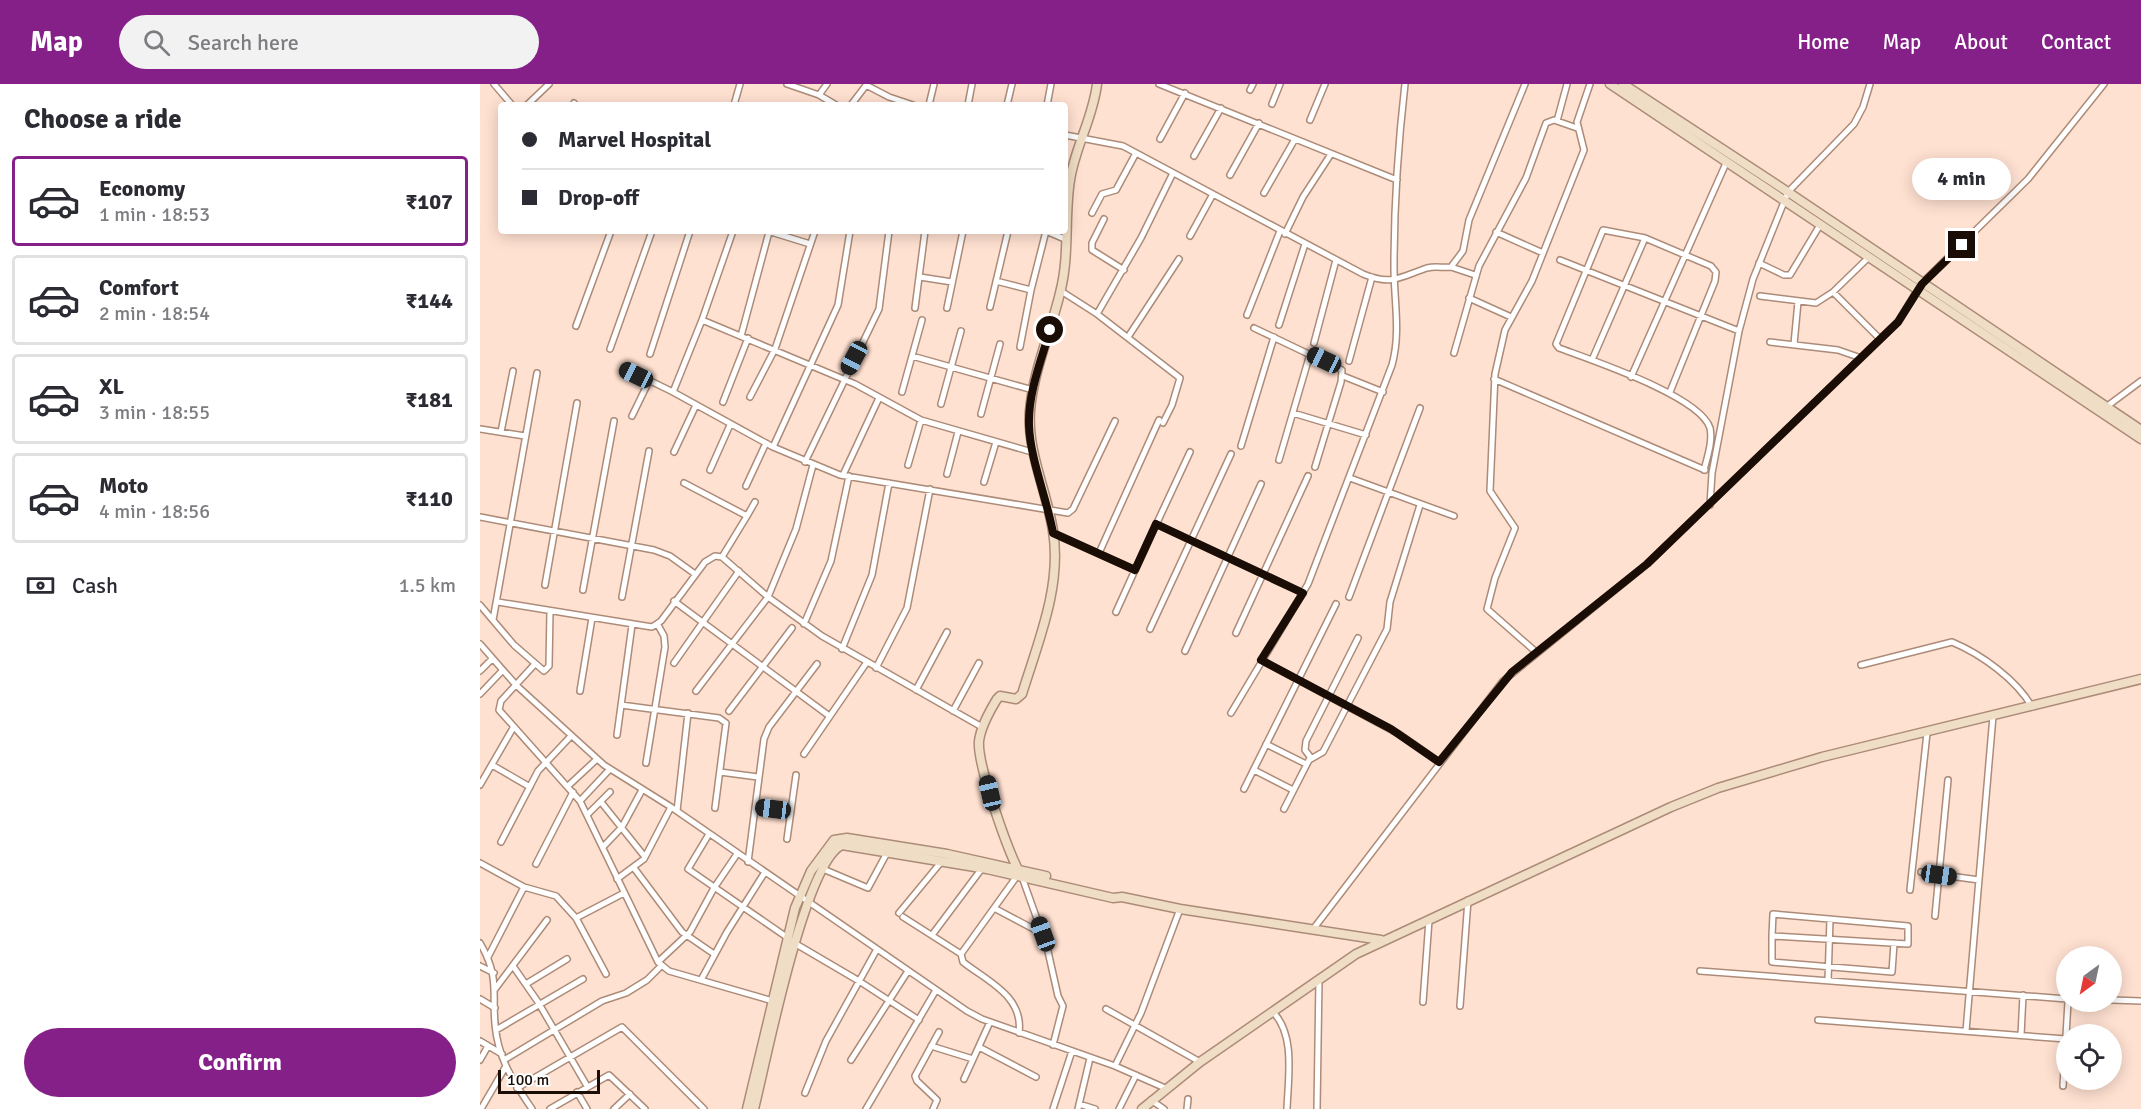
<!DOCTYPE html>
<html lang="en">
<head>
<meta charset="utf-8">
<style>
	:root { --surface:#fff; --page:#f2f2f3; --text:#2b2b33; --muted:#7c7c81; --line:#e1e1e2; --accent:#852089 }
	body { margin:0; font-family:Signika,sans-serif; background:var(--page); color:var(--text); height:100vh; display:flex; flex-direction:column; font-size:22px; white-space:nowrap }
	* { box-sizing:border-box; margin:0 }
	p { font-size:20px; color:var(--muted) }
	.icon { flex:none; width:33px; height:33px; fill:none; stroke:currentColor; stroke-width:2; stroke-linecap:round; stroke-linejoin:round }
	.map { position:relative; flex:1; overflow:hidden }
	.sheet { display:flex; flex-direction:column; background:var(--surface); width:480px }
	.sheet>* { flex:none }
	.banner { position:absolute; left:18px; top:18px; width:570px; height:132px; border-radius:6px; box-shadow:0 3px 15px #0003; display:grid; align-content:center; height:132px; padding:0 24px; background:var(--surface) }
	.needle { width:39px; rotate:213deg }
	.controls { position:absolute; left:1576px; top:862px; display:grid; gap:12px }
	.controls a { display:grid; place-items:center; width:66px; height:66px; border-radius:50%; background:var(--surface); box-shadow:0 3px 15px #0003; font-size:30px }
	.scale { position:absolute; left:18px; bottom:15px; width:102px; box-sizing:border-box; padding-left:6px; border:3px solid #190d06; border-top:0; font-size:16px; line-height:21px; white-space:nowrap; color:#190d06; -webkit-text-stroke:4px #fff; paint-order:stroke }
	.end { position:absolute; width:27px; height:27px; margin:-14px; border:8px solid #190d06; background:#fff; box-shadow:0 0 0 3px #fff }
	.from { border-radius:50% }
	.bubble { position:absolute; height:42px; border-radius:21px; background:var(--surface); box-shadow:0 3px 15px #0003; font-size:20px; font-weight:700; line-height:42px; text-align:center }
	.car { position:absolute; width:18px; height:36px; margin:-18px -9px; border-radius:8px; box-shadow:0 0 4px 2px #0007; background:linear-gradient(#222 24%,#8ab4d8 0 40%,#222 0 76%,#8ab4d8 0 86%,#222 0) }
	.banner b { display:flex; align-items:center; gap:21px; height:57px; font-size:22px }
	.banner b+b { border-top:2px solid var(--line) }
	.banner i { width:15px; height:15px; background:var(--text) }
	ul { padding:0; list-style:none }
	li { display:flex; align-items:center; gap:18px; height:90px; margin:0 12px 9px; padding:0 12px; border:3px solid var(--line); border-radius:6px }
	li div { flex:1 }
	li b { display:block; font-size:22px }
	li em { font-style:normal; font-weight:700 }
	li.current { border-color:var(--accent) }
	li>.icon { width:54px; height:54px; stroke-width:1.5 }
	h2 { padding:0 24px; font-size:27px; line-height:72px }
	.pay { display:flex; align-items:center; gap:15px; height:66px; padding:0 24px; font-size:22px }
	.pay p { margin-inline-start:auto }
	.action { display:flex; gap:12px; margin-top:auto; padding:12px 24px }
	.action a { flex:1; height:69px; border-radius:36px; background:var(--accent); color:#fff; font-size:24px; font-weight:700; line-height:69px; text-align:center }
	header { display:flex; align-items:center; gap:36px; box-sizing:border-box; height:84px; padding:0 30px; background:var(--accent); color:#fff }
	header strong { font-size:28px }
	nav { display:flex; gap:33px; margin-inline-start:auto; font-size:21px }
	.search { width:420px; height:54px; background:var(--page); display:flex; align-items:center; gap:15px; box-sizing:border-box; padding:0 21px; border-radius:33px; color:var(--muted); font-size:22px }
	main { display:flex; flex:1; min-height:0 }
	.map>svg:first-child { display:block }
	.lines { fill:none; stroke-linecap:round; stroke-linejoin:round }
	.street-casing { stroke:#ac8b78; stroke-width:8 }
	.secondary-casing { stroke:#ac8b78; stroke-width:11 }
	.street { stroke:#fff; stroke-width:5 }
	.secondary { stroke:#efdec5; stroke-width:8 }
	.route { stroke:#190d06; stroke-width:8 }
</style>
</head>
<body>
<header>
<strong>Map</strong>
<div class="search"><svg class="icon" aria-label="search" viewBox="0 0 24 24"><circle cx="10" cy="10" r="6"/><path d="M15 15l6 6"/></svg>Search here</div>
<nav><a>Home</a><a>Map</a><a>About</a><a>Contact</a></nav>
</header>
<main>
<section class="sheet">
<h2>Choose a ride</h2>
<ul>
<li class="current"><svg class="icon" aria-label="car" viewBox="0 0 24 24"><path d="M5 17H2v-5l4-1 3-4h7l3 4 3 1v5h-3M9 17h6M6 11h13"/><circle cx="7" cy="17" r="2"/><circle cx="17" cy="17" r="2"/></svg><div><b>Economy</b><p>1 min · 18:53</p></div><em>₹107</em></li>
<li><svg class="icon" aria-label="car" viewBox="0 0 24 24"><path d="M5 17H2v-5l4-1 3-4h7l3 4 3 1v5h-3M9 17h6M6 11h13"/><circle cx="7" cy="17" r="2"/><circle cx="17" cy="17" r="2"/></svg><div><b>Comfort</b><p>2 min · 18:54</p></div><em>₹144</em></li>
<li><svg class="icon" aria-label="car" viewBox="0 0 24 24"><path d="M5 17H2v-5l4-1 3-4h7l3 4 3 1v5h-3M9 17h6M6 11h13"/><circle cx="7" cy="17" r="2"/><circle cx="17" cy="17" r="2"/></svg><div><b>XL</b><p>3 min · 18:55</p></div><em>₹181</em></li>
<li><svg class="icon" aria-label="car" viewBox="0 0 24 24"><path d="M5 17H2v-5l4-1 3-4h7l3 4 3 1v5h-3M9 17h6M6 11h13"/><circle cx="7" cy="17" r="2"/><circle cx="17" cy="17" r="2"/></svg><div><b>Moto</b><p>4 min · 18:56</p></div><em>₹110</em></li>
</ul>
<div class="pay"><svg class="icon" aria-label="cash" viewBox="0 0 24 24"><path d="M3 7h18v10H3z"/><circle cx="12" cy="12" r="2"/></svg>Cash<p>1.5 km</p></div>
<div class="action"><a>Confirm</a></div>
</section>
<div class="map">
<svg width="1661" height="1025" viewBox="0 0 1661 1025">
	<rect width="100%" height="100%" fill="#ffe1d1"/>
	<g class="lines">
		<g class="street-casing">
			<path id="street" d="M14,0L32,21
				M307,0L339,11L356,21
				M679,0L917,96
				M386,1L409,13L433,21
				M770,6L773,0
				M339,11L347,0
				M792,20L800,0
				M47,21L69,0
				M93,21L94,19
				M254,21L260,0
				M371,21L387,0
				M449,21L454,0
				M488,21L492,0
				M527,21L532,0
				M567,21L571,0
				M830,36L845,0
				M1077,37L1087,0
				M585,51L643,62L883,190C912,202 920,193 947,184C955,182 963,184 971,183L983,167L989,136L1045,0
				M680,55L705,9
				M714,72L741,24
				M750,91L779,39
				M784,109L815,55
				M612,129L622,110L636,106L656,69
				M624,135L612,159V166L644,186
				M288,147L330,160
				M1016,148L1063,169
				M805,150L823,113L851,70
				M710,152L733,110
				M1080,176L1259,247
				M1279,179L1304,191H1310L1340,141
				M971,183L995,191
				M440,193L472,198
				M516,197L551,206L540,263
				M551,206L566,147L587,156
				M581,207L617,230L700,294L692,321L683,339
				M1353,208L1400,255
				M1280,212L1336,219L1353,208L1388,174
				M989,214L1031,233
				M510,223L528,147
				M435,224L445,147
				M467,224L483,147
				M617,230L661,154L693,89
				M767,231L800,147
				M222,236L375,300L441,336L552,368
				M799,241L825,160
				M96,242L131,147
				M774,244L862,286L861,298L835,383
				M261,252L289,148
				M648,253L699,175
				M1290,258L1358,266L1381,274
				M834,259L856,176
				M1314,260L1318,218
				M130,265L172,147
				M974,269L999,182L1046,94L1066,39L1074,36L1097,44
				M170,270L210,147
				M432,272L553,306
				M1112,276L1165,154
				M869,277L892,193
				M144,284L193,308L293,363L360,391L588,429L593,425L635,337
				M863,292L903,308
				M1151,293L1247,77
				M1014,295L1225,386
				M193,308L222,236L253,147
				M422,308L442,236
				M1190,308L1235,197L1236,188L1231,182L1165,154L1123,146L1076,260L1079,264C1111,276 1220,312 1230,344C1233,357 1227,374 1224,386
				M270,313L295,265L335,147
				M243,318L268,254
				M461,320L481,247
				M1626,323L1661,297
				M813,329L886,351
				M501,330L520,260
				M152,332L169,297
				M0,345L45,352
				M21,348L33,287
				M761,362L794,253
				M293,363L358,221L370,147
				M194,368L216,321
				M799,376L830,270
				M325,378L399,225L409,147
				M428,381L441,336
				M230,386L250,341
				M467,390L478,348
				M363,391L399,314
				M870,394L974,432
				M504,398L516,358
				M204,399L267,432L242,473
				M266,402L286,359
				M1230,421L1232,389L1259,247L1273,195L1308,108L1374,40L1383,23L1390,0
				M267,432L275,418
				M0,433L174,466L190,472L215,490
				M676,440L823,509
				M573,449L655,486L710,368
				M619,469L679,336
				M65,501L97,319
				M103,506L134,337
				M142,513L169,367
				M869,513L940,324
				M194,517L348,631
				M18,518L172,543L181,537L225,478L235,472L242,473L288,513L342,552L502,643
				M0,521L34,561L64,587L69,582L70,527
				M636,528L655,486
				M13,536L57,289
				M324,540L351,477L369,392
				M670,545L751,370
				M756,549L828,392
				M0,560L36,601L124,681L191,723L487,927L502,935L635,982L685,1004
				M362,565L392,491L409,399
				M705,567L781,400
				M1056,568L1007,525L1015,494L1035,444L1010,407L1015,290L1025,246L1052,197L1104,66L1097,38L1110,0
				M781,576L919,650L959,678
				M194,579L259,487
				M54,581L21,617L19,626L100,717L178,878L189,887L293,917
				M1381,581L1472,558C1501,570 1537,596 1552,623
				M396,584L427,524L450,405
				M0,587L12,575
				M436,606L467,548
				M100,607L112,534
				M216,607L288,513L316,445L333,381
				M0,610L22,587
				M141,621L239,634L246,639L235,724
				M249,627L312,544
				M473,627L499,579
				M751,629L828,500L912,281C921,248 914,217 914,184C914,123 918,61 925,0
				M137,651L152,541
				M786,660L826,680
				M324,670L387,578
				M831,674L825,666L826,657L878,554
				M166,679L185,563L184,552L178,541
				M12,681L50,703
				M774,686L813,706
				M240,688L278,693
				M0,701L33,644
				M88,702L117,675
				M764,705L856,520
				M100,717L130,685
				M121,718L165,773
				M275,723L311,727
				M804,725L829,676L843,668L907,545L910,518L940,421
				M197,727L208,629
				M107,731L130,708
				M229,750L208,785L308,854
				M307,755L316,691
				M21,758L58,687L91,652
				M123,763L142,743L162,706
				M268,778L284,655L289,643L337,580
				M0,779L44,803L76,812L96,834L126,890
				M56,780L93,708
				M154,784L202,848L234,870
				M343,785L388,804L408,767
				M1441,788L1499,796
				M537,792L481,870L483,878C507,897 544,912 539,949
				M542,793L567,863L578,912L583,922L573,961
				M137,795L164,775L191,723
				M1430,806L1447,649
				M514,824L563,850
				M419,829L462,777
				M1293,830L1428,842V860L1292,852Z
				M1455,832L1468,696
				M423,833L481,870
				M96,834L144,809
				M834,844L1023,597L1167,480L1418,238L1441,200L1548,95L1624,0
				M452,851L503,783
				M1292,852V878L1412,888L1414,859
				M0,859C23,898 9,915 17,954C22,981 37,1003 52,1025
				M316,860L379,897L439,936
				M8,873L44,803
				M178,878L210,848L234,804L257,770
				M0,882L14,889
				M33,882L58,918L107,1002
				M1220,887L1587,915
				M221,896L247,848L285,788
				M1348,897L1350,835
				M46,900L87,875
				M15,905L67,836
				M0,915L15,924
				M1632,916L1661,917
				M943,918L949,836
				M980,922L988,816
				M626,925L720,978
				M792,927C816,950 808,994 807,1025
				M1338,936L1586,955
				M16,946L103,895
				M1486,947L1513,632
				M1541,951L1543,911
				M0,957L22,970
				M451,962L493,975
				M499,963L556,993
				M0,976L8,962
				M24,976L122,917L146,909L167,896L181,882
				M371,976L428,887
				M635,982L661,929L700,825
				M484,995L510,938
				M1583,1002L1588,918
				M37,1004L142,943L224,1025
				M97,1008L107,1025
				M325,1009L346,957L397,865
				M671,1016L684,1025
				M599,1020L615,1025
				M1,1025L26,982
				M70,1025L129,991L165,1025
				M134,1025L150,1010
				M386,1025L456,906
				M453,1025L457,1016L437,997L435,992L459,948
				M573,1025L592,967
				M598,1025L610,974
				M639,1025L656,991
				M707,1025L708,1015
				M837,1025L839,895"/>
		</g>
		<g class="secondary-casing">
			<path id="secondary" d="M1130,0L1661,355
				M1143,0L1308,108L1661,346
				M542,793C529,771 497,681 499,657C501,642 509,628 517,615L520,612L536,615L542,610C558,558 582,502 573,447C567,407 547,368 550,327C553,287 571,247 580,209C590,171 584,133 590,96C595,63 613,34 617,0
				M267,1025L315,824L331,787L354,756L367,754L467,770L566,792
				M274,1025C286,978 324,779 362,761L507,785L633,814L642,813L700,825L901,856
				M662,1025L720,978L876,870L1191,723L1238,704L1342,673L1661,595"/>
		</g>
		<use href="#street" class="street"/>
		<use href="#secondary" class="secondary"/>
	</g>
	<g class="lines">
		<path class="route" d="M570,246C561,277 548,309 549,341C550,375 567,415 573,449L655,486L676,440L823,509L781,576L911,645L959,678L1032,588L1167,480L1418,238L1442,200L1482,161"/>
	</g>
</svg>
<div class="controls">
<a><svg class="needle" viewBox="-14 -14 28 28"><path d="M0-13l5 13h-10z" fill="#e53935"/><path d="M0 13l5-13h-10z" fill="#7c7c81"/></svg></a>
<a><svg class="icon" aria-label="locate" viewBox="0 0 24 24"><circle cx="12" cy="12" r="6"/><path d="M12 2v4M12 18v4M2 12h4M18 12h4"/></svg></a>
</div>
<div class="scale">100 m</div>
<i class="end from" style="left:570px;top:246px"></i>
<i class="end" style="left:1482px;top:161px"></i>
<div class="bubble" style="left:1432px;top:74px;width:99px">4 min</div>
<i class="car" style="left:374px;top:274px;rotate:208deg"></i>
<i class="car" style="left:844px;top:276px;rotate:295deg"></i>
<i class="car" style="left:156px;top:291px;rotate:296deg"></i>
<i class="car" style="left:510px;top:709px;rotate:347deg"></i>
<i class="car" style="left:293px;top:725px;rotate:277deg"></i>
<i class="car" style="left:1459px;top:791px;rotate:98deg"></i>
<i class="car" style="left:563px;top:850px;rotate:340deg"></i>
<div class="banner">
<b><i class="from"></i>Marvel Hospital</b>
<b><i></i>Drop-off</b>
</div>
</div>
</main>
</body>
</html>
